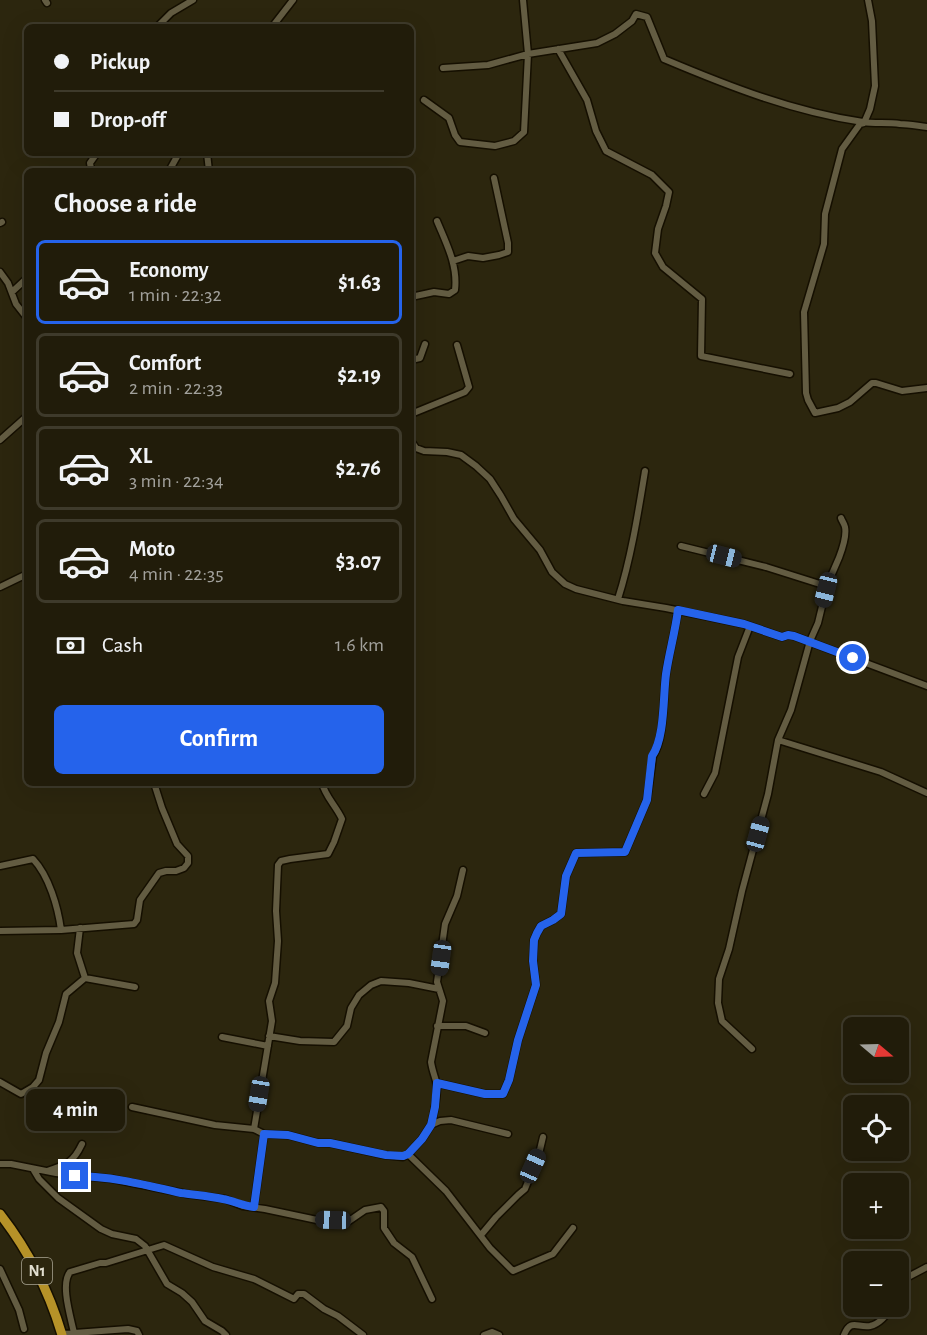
<!DOCTYPE html>
<html lang="en">
<head>
<meta charset="utf-8">
<style>
	:root { --surface:#211c0a; --page:#292513; --text:#f1f3f6; --muted:#a2a19c; --line:#3e3a2b; --accent:#2563eb }
	body { margin:0; font-family:"Alegreya Sans",sans-serif; background:var(--page); color:var(--text); height:100vh; display:flex; flex-direction:column; font-size:22px; white-space:nowrap }
	* { box-sizing:border-box; margin:0 }
	p { font-size:20px; color:var(--muted) }
	.icon { flex:none; width:33px; height:33px; fill:none; stroke:currentColor; stroke-width:2; stroke-linecap:round; stroke-linejoin:round }
	.map { position:relative; flex:1; overflow:hidden }
	.side { position:absolute; left:24px; top:168px; width:390px; height:618px; display:flex; flex-direction:column; background:var(--surface); border-radius:9px; box-shadow:0 6px 24px #0002,0 0 0 2px var(--line) }
	.side>* { flex:none }
	.guide { position:absolute; left:24px; top:24px; width:390px; height:132px; border-radius:9px; box-shadow:0 6px 24px #0002,0 0 0 2px var(--line); display:grid; align-content:center; height:132px; padding:0 30px; background:var(--surface) }
	.needle { width:39px; rotate:109deg }
	.fabs { position:absolute; left:843px; top:1017px; display:grid; gap:12px }
	.fabs a { display:grid; place-items:center; width:66px; height:66px; border-radius:9px; background:var(--surface); box-shadow:0 6px 24px #0002,0 0 0 2px var(--line); font-size:30px }
	.end { position:absolute; width:27px; height:27px; margin:-14px; border:8px solid #2563eb; background:#fff; box-shadow:0 0 0 3px #fff }
	.from { border-radius:50% }
	.bubble { position:absolute; height:42px; border-radius:9px; background:var(--surface); box-shadow:0 6px 24px #0002,0 0 0 2px var(--line); font-size:20px; font-weight:700; line-height:42px; text-align:center }
	.car { position:absolute; width:18px; height:36px; margin:-18px -9px; border-radius:8px; box-shadow:0 0 4px 2px #0007; background:linear-gradient(#222 24%,#8ab4d8 0 40%,#222 0 76%,#8ab4d8 0 86%,#222 0) }
	.guide b { display:flex; align-items:center; gap:21px; height:57px; font-size:22px }
	.guide b+b { border-top:2px solid var(--line) }
	.guide i { width:15px; height:15px; background:var(--text) }
	ul { padding:0; list-style:none }
	li { display:flex; align-items:center; gap:18px; height:84px; margin:0 12px 9px; padding:0 18px; border:3px solid var(--line); border-radius:9px }
	li div { flex:1 }
	li b { display:block; font-size:22px }
	li em { font-style:normal; font-weight:700 }
	li.selected { border-color:var(--accent) }
	li>.icon { width:54px; height:54px; stroke-width:1.5 }
	h2 { padding:0 30px; font-size:27px; line-height:72px }
	.pay { display:flex; align-items:center; gap:15px; height:66px; padding:0 30px; font-size:22px }
	.pay p { margin-inline-start:auto }
	.primary-button { display:flex; gap:12px; margin-top:auto; padding:12px 30px }
	.primary-button a { flex:1; height:69px; border-radius:9px; background:var(--accent); color:#fff; font-size:24px; font-weight:700; line-height:69px; text-align:center }
	.map>svg:first-child { display:block }
	.lines { fill:none; stroke-linecap:round; stroke-linejoin:round }
	.minor-casing { stroke:#150f00; stroke-width:9 }
	.trunk-casing { stroke:#150f00; stroke-width:12 }
	.minor { stroke:#635c42; stroke-width:6 }
	.trunk { stroke:#b69228; stroke-width:9 }
	.route { stroke:#2563eb; stroke-width:8 }
	.labels { text-anchor:middle; dominant-baseline:central; stroke-width:4.5; stroke-linejoin:round; paint-order:stroke }
	.shield { fill:#2c260e; stroke:#aba795; stroke-width:1.5 }
	.shield-label { font-size:16px; font-weight:bold; fill:#e1decf }
</style>
</head>
<body>
<div class="map">
<svg width="927" height="1335" viewBox="0 0 927 1335">
	<rect width="100%" height="100%" fill="#2c260e"/>
	<g class="lines">
		<g class="minor-casing">
			<path id="minor" d="M45,0L47,3
				M868,0L872,21L875,86L870,109L864,123L860,124L842,149L825,214L824,244L804,312L806,393L808,400L815,413L838,408L850,402L872,383H876L902,391L927,388
				M157,27L171,13L193,0
				M272,27L293,0
				M558,49L587,100L596,131L606,151L652,175L669,192L666,206L658,229L655,253L663,267L702,299L701,356L790,374
				M443,68L488,65L528,54L597,43L615,34L632,21L636,14L647,17L664,59C728,86 794,112 863,122C875,124 887,122 900,124C909,124 918,126 927,127
				M424,100L449,118L455,135L460,142L495,146L514,141L524,132L528,54L523,0
				M207,153L209,171
				M95,171L91,169L90,163L97,153
				M169,171L179,153
				M0,223L2,222
				M453,261L468,256L483,258L499,255L508,252V243L494,178
				M0,272L8,283L16,304L27,318
				M12,292L27,278
				M411,297L434,292L449,294L455,290C458,265 446,243 437,221
				M411,360L420,358L425,344
				M411,414L465,392L469,387L457,345
				M0,440L27,416
				M411,441L416,448L424,451L447,452L461,455L476,466L490,479L501,496L514,519L540,550L552,572L565,584L576,589L623,601L666,608L744,624L782,637L788,635L794,636L927,686
				M681,546L766,567L823,585L826,590L818,623L810,641L791,710L778,740L768,794L742,891L729,949L719,979L718,1003L722,1021L752,1049
				M0,587L27,574
				M825,587C833,573 848,542 845,527C844,523 842,521 841,518
				M618,599C631,558 638,514 645,471
				M778,740L881,772L927,793
				M704,794L715,773L738,657L750,626
				M0,866L33,859C49,876 58,907 61,930
				M80,928L77,953L85,978L135,987
				M0,931L61,930L134,924L137,920L140,900L159,873L166,871H176L184,868L188,863V856L177,844L162,808L154,783
				M437,1026H466L485,1033
				M269,1036L300,1041L334,1042L347,1026L351,1008L359,995L371,985L381,981L409,983L439,989
				M222,1037L268,1046
				M0,1082L21,1094L33,1087L39,1080L46,1053L59,1022L66,994L85,978
				M437,1083L485,1094H503L509,1080L518,1040L536,985L533,961L534,940L537,933L541,926L553,920L561,914L566,876L576,853L625,852L647,800L653,756C665,738 663,696 666,674C669,653 675,633 678,610
				M132,1107L215,1125L254,1129L264,1134L254,1207
				M431,1125C434,1113 439,1092 436,1081C434,1074 432,1069 431,1062L443,1001L437,982L445,924L457,896L463,870
				M254,1129L272,1021L269,1001L275,983L278,941L276,911L278,865L281,861L290,859L328,854L334,842L342,819C336,806 325,796 322,783
				M264,1134L288,1135L318,1143H330L385,1155L403,1157L408,1154L422,1139L431,1125L440,1121L451,1120L508,1134
				M408,1154L446,1191L490,1248L513,1271L553,1254L573,1228
				M0,1164H11L56,1173L113,1179L187,1194L225,1199L243,1206L265,1209L317,1220L349,1221L365,1210L381,1207L384,1211V1228L394,1243L412,1257L432,1299
				M33,1169L39,1179L58,1198L101,1229L112,1234L136,1239L145,1246L167,1284L182,1293L192,1302L205,1321L222,1331L226,1335
				M47,1171C66,1165 73,1163 82,1144
				M481,1235L496,1217L518,1195L525,1189L539,1154L543,1137
				M0,1269L19,1310L24,1329
				M898,1296L908,1277L927,1267
				M74,1333C71,1318 60,1284 70,1272L100,1263H106L164,1245L213,1267L254,1279L294,1299L298,1294H304L324,1309L338,1316L363,1335
				M61,1334L128,1329L137,1331L139,1335
				M484,1335L492,1332L499,1335
				M844,1335C851,1318 857,1328 870,1326C880,1324 887,1314 893,1306"/>
		</g>
		<g class="trunk-casing">
			<path id="trunk" d="M0,1214C28,1250 49,1291 62,1335"/>
		</g>
		<use href="#minor" class="minor"/>
		<use href="#trunk" class="trunk"/>
	</g>
	<g class="lines">
		<path class="route" d="M75,1176C111,1176 146,1185 181,1193C195,1195 209,1196 223,1199C234,1201 243,1206 254,1207L264,1134L288,1135L318,1143H330L386,1155L403,1156L408,1154L422,1139L431,1125L435,1107L437,1083L485,1094H503L509,1080L518,1040L536,985L533,961L534,940L537,933L541,926L553,920L561,914L566,876L576,853L625,852L647,800L652,756C665,738 663,696 666,674C669,653 675,633 678,610L744,624L782,637L788,635L794,636L853,658"/>
	</g>
	<g class="labels">
		<rect class="shield" x="22" y="1258" width="30" height="26" rx="4.5"/>
		<g class="shield-label">
			<text x="37" y="1271">N1</text>
		</g>
	</g>
</svg>
<div class="fabs">
<a><svg class="needle" viewBox="-14 -14 28 28"><path d="M0-13l5 13h-10z" fill="#e53935"/><path d="M0 13l5-13h-10z" fill="#a2a19c"/></svg></a>
<a><svg class="icon" aria-label="locate" viewBox="0 0 24 24"><circle cx="12" cy="12" r="6"/><path d="M12 2v4M12 18v4M2 12h4M18 12h4"/></svg></a>
<a>+</a>
<a>−</a>
</div>
<i class="end from" style="left:853px;top:658px"></i>
<i class="end" style="left:75px;top:1176px"></i>
<div class="bubble" style="left:26px;top:1089px;width:99px">4 min</div>
<i class="car" style="left:724px;top:556px;rotate:104deg"></i>
<i class="car" style="left:826px;top:590px;rotate:194deg"></i>
<i class="car" style="left:758px;top:834px;rotate:15deg"></i>
<i class="car" style="left:441px;top:958px;rotate:188deg"></i>
<i class="car" style="left:259px;top:1094px;rotate:189deg"></i>
<i class="car" style="left:533px;top:1166px;rotate:24deg"></i>
<i class="car" style="left:333px;top:1220px;rotate:272deg"></i>
<div class="guide">
<b><i class="from"></i>Pickup</b>
<b><i></i>Drop-off</b>
</div>
<section class="side">
<h2>Choose a ride</h2>
<ul>
<li class="selected"><svg class="icon" aria-label="car" viewBox="0 0 24 24"><path d="M5 17H2v-5l4-1 3-4h7l3 4 3 1v5h-3M9 17h6M6 11h13"/><circle cx="7" cy="17" r="2"/><circle cx="17" cy="17" r="2"/></svg><div><b>Economy</b><p>1 min · 22:32</p></div><em>$1.63</em></li>
<li><svg class="icon" aria-label="car" viewBox="0 0 24 24"><path d="M5 17H2v-5l4-1 3-4h7l3 4 3 1v5h-3M9 17h6M6 11h13"/><circle cx="7" cy="17" r="2"/><circle cx="17" cy="17" r="2"/></svg><div><b>Comfort</b><p>2 min · 22:33</p></div><em>$2.19</em></li>
<li><svg class="icon" aria-label="car" viewBox="0 0 24 24"><path d="M5 17H2v-5l4-1 3-4h7l3 4 3 1v5h-3M9 17h6M6 11h13"/><circle cx="7" cy="17" r="2"/><circle cx="17" cy="17" r="2"/></svg><div><b>XL</b><p>3 min · 22:34</p></div><em>$2.76</em></li>
<li><svg class="icon" aria-label="car" viewBox="0 0 24 24"><path d="M5 17H2v-5l4-1 3-4h7l3 4 3 1v5h-3M9 17h6M6 11h13"/><circle cx="7" cy="17" r="2"/><circle cx="17" cy="17" r="2"/></svg><div><b>Moto</b><p>4 min · 22:35</p></div><em>$3.07</em></li>
</ul>
<div class="pay"><svg class="icon" aria-label="cash" viewBox="0 0 24 24"><path d="M3 7h18v10H3z"/><circle cx="12" cy="12" r="2"/></svg>Cash<p>1.6 km</p></div>
<div class="primary-button"><a>Confirm</a></div>
</section>
</div>
</body>
</html>
